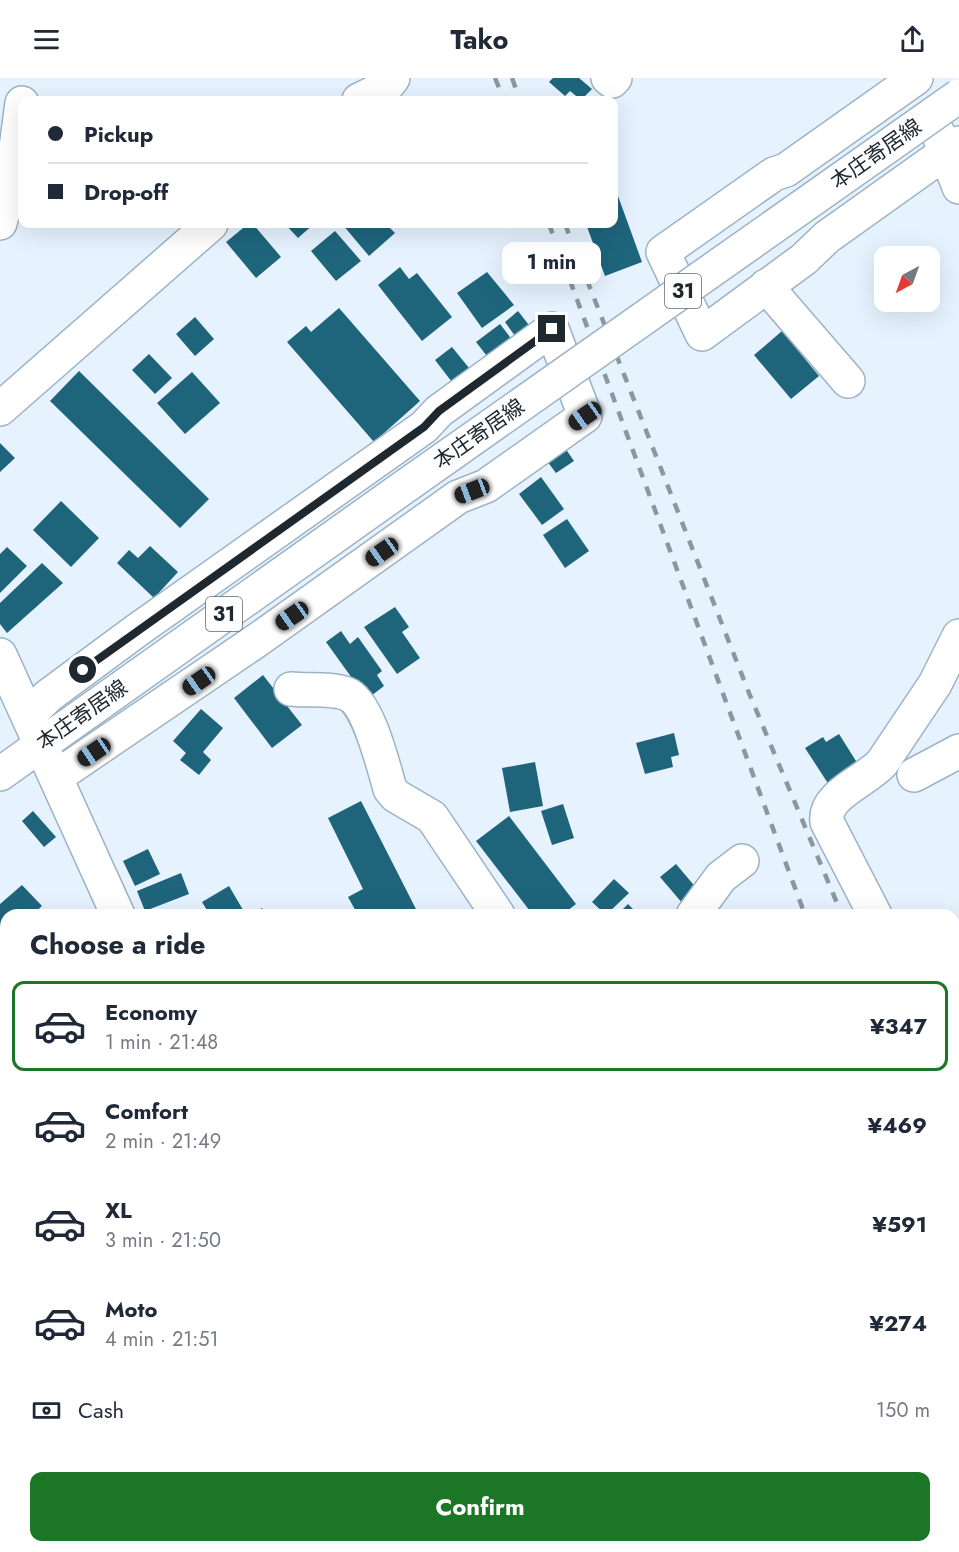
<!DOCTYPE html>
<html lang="en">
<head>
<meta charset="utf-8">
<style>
	:root { --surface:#fff; --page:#f6f6f7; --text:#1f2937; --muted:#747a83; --line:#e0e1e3; --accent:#1b7726 }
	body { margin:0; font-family:Jost,"Noto Sans JP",sans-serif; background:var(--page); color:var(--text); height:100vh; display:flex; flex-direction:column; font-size:22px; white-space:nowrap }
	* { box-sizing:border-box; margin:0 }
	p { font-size:20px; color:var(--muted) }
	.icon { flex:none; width:33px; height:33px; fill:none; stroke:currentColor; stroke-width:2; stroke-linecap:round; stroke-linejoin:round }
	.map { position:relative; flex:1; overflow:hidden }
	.panel { position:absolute; left:0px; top:831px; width:960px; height:644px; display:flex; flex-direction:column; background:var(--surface); border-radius:18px 18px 0 0; box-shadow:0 6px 24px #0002 }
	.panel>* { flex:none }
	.banner { position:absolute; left:18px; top:18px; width:600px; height:132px; border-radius:12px; box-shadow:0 6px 24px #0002; display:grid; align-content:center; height:132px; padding:0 30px; background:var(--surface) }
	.needle { width:39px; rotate:221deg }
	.tools { position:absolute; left:874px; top:168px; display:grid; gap:12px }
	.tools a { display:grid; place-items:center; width:66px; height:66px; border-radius:12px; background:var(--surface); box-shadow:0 6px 24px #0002; font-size:30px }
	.end { position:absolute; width:27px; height:27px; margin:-14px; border:8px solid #20282f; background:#fff; box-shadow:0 0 0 3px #fff }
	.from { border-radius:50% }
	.bubble { position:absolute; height:42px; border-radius:12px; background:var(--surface); box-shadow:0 6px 24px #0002; font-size:20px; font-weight:700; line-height:42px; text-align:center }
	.car { position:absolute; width:18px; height:36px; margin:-18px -9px; border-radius:8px; box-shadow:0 0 4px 2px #0007; background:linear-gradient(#222 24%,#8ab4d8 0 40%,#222 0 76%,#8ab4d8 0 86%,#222 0) }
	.banner b { display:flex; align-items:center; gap:21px; height:57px; font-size:22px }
	.banner b+b { border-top:2px solid var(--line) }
	.banner i { width:15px; height:15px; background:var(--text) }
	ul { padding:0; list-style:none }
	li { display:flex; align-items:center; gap:18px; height:90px; margin:0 12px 9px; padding:0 18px; border:3px solid transparent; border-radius:12px }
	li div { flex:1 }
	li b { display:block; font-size:22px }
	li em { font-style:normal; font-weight:700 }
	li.active { border-color:var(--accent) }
	li>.icon { width:54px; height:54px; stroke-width:1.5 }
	h2 { padding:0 30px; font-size:27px; line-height:72px }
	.pay { display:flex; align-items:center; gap:15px; height:66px; padding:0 30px; font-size:22px }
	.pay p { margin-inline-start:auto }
	.action { display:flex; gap:12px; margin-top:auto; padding:12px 30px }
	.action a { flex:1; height:69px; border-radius:12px; background:var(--accent); color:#fff; font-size:24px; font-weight:700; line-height:69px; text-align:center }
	header { display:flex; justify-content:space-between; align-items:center; height:78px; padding:0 30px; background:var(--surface); font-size:27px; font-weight:700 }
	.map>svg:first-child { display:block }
	.building { fill:#1e657c }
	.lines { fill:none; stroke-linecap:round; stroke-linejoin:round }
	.minor-casing { stroke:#9db3c5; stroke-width:36 }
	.major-casing { stroke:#9db3c5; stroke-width:36 }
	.minor { stroke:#fff; stroke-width:33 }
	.major { stroke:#fff; stroke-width:33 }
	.rail { stroke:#8b969f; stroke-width:4.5; stroke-dasharray:10 10; stroke-linecap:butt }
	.major-bridge-casing { stroke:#9db3c5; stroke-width:36; stroke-linecap:butt }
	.major-bridge { stroke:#fff; stroke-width:33 }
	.route { stroke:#20282f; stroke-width:8 }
	.labels { text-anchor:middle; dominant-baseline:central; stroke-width:6; stroke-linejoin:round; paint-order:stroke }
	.shield { fill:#fefefe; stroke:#63686d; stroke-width:1.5 }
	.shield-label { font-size:20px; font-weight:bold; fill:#20282f }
	.street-label { font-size:21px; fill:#20282f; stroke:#fefefe }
</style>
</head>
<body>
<header><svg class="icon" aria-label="menu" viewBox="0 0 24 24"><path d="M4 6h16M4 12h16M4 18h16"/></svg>Tako<svg class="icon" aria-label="share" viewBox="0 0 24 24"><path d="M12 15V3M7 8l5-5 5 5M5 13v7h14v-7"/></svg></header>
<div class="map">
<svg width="959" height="1474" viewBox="0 0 959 1474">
	<rect width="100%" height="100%" fill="#e6f3fe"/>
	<path class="building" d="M553,0H579L592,11L581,22L570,13L565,18L549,4Z
		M614,107L642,184L605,198L586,146H614Z
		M248,146H253L281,179L256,200L226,164Z
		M285,146H314L298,160Z
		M342,146H386L395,155L369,178Z
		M335,153L361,183L336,203L311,173Z
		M400,189L409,201L417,195L452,239L422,263L378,207Z
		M487,194L514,227L482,250L457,215Z
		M339,230L420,323L374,364L287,264L306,248L311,254Z
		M518,233L532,251L518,262L505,244Z
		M195,239L214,261L195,278L176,256Z
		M500,246L513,263L490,282L476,264Z
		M782,253L819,298L791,321L754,277Z
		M452,269L469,290L452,304L435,282Z
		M149,276L172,300L155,316L132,292Z
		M79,293L209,421L180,450L50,323Z
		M192,294L220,325L185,356L157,325Z
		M0,365L15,380L0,394Z
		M565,370L574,383L556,395L547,383Z
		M541,399L564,431L542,447L519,416Z
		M61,423L99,460L71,489L33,452Z
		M567,441L589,473L565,490L543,457Z
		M150,468L178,494L154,520L117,485L129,472L138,480Z
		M7,469L27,488L0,515V476Z
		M42,485L63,505L7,555L0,546V525Z
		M395,529L409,549L402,554L420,580L397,596L364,549Z
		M341,553L350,566L358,559L382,593L377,597L384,608L367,621L326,564Z
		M263,597L302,647L272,670L234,620Z
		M201,631L223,650L203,674L211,682L199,697L180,682L186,675L173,663Z
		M674,655L679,677L671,679L673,689L645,696L636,665Z
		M839,656L861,691L831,710L805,670L823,659L826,664Z
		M535,684L543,728L510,734L502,690Z
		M361,723L419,837H358L348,819L363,811L328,740Z
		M563,726L574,760L552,767L541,733Z
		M33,733L56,759L44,769L22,743Z
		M509,738L576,826L562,837H533L476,763Z
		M148,771L160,796L135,808L123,783Z
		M676,786L698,812L683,826L660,799Z
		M181,795L189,816L145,833L137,813Z
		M614,801L629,815L606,837L592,824Z
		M22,807L42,828L32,837H6V856L0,849V826Z
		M229,808L246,837H210L202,824Z
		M628,826L639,837H617Z
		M262,830L266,837H250Z
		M6,894V983L0,988V899Z
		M6,1120V1174L0,1179V1125Z
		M4,1183L6,1186V1468H107L99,1474H8L0,1463V1186Z
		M355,1468H376L379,1474H358Z
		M436,1468H448L443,1474H438Z
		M489,1468H537L541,1474H483Z
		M561,1468H603L608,1474H555Z
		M783,1468H829L832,1474H784Z"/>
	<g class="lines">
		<g class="minor-casing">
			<path id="minor" d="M608,0L612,3L615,0
				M916,0L786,92L774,96L663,174L702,256L804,181L827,159L959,65
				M359,22L386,9L393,0
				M938,55L959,109
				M0,145L12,100L22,25
				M766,208L848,303
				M0,331L211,146
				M0,577L118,837
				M291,611C308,613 331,610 347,616C368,624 384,690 390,711L396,718L432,739L498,837
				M28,638L48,618L136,553L424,349L439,333L552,251L585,338L486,408L458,419L256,563L56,699
				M914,697L959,673
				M693,837L721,799L742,783
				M875,837L827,744C823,717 866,703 882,685L935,606L959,558
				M954,994L959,1003
				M400,1468L403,1474
				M869,1468L871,1474
				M920,1468L924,1474
				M320,1474L323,1468
				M471,1474L476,1468"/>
		</g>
		<g class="major-casing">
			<path id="major" d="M0,696L407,407"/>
		</g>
		<use href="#minor" class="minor"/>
		<use href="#major" class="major"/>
		<path class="rail" d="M495,0L504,22
			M512,0L520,22
			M549,146L805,837
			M565,146L749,615L842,837
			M954,1106L959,1119
			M954,1241L959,1255"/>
		<g class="major-bridge-casing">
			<path id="major-bridge" d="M407,407L959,18"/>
		</g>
		<use href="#major-bridge" class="major-bridge"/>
	</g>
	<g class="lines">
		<path class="route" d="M83,592L424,349L439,333L552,251"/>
	</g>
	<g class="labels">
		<g class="shield">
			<rect x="665" y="196" width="36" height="34" rx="4.5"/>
			<rect x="206" y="519" width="36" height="34" rx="4.5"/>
		</g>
		<g class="shield-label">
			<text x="683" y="213">31</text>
			<text x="224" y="536">31</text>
		</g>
		<g class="street-label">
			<text transform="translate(876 76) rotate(-35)">本庄寄居線</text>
			<text transform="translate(479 356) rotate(-35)">本庄寄居線</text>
			<text transform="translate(82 637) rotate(-35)">本庄寄居線</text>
		</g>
	</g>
</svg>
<div class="tools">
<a><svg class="needle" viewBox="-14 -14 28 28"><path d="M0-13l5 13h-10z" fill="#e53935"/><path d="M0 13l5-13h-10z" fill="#747a83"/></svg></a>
</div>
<i class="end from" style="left:83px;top:592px"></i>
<i class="end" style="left:552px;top:251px"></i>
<div class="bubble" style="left:502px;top:164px;width:99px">1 min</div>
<i class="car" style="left:585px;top:338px;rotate:235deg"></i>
<i class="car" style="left:472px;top:413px;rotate:249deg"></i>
<i class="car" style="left:382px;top:474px;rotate:235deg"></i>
<i class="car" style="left:292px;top:538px;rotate:235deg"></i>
<i class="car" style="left:199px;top:603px;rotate:235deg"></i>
<i class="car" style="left:94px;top:674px;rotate:236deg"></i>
<div class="banner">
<b><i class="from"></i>Pickup</b>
<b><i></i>Drop-off</b>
</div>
<section class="panel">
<h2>Choose a ride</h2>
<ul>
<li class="active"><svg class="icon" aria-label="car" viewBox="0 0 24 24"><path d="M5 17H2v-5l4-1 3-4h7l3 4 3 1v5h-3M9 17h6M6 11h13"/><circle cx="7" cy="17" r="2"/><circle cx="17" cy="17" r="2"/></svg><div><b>Economy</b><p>1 min · 21:48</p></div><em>¥347</em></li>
<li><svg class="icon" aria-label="car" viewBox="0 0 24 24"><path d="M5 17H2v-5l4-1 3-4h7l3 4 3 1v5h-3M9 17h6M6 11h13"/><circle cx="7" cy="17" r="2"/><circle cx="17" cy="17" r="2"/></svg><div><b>Comfort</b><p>2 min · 21:49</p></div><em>¥469</em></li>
<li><svg class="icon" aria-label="car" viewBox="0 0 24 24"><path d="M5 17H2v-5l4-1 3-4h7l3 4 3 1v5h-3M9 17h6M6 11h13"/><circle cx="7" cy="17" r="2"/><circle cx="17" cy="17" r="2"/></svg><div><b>XL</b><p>3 min · 21:50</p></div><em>¥591</em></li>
<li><svg class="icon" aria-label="car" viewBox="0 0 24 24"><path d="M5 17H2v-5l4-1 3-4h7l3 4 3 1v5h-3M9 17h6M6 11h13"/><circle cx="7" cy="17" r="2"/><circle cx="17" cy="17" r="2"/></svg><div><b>Moto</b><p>4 min · 21:51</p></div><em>¥274</em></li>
</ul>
<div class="pay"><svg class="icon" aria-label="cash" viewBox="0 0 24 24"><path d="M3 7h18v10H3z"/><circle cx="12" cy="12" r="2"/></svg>Cash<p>150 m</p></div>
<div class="action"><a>Confirm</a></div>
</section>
</div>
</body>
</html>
